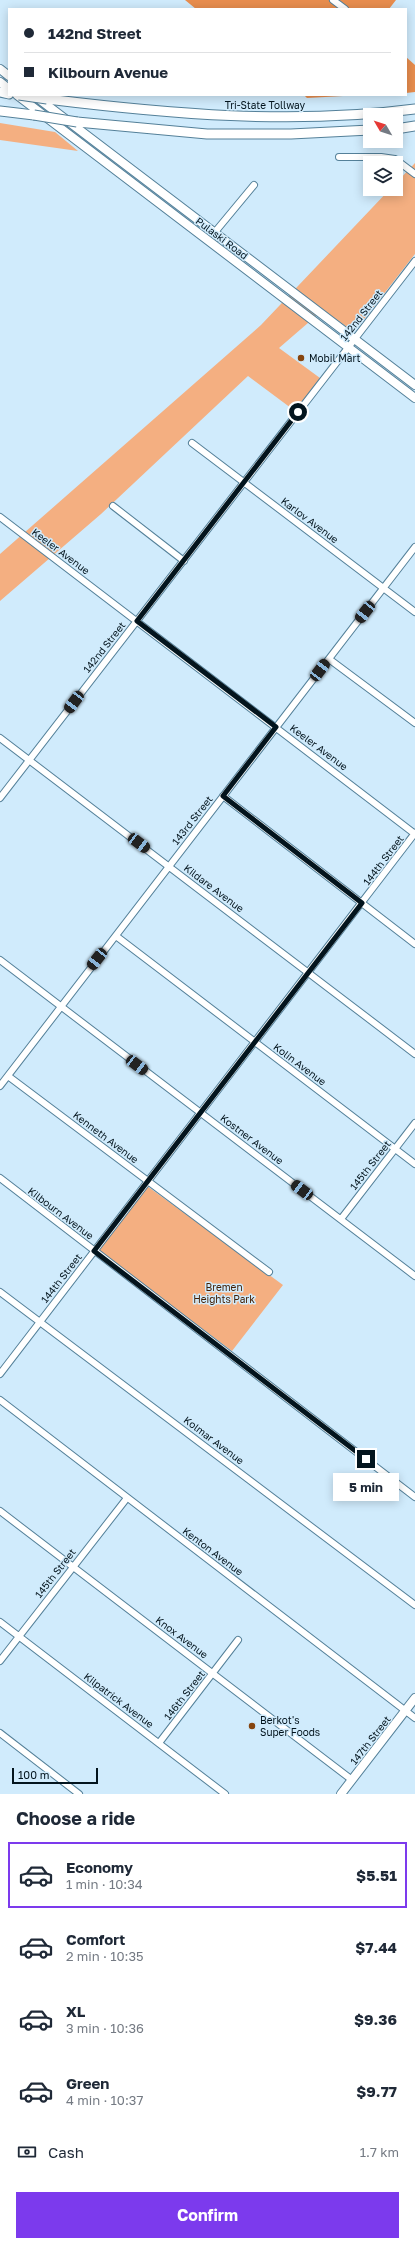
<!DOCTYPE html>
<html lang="en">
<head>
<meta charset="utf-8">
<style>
	:root { --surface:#fff; --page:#f6f6f7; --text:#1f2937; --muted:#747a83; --line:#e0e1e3; --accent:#7c3aed }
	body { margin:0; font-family:"Golos Text",sans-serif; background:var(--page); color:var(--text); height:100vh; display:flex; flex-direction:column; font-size:15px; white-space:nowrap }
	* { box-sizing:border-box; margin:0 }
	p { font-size:13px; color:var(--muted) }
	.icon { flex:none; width:22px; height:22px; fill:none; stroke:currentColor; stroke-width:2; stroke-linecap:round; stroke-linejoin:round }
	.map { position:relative; height:1794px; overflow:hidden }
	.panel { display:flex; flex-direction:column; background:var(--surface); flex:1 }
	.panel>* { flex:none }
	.banner { position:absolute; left:8px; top:8px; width:399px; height:88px; border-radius:0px; box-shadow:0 2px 10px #0003; display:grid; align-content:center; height:88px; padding:0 16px; background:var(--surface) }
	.needle { width:26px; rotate:309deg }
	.fabs { position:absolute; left:363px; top:108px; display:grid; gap:8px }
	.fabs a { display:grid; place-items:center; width:40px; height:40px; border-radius:0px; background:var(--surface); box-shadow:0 2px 10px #0003; font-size:20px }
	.scale { position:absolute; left:12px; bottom:10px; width:86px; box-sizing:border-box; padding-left:4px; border:2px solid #03141d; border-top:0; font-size:11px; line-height:14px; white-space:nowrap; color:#03141d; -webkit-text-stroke:3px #d0ebfc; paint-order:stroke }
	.end { position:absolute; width:18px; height:18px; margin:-9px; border:5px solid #03141d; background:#fff; box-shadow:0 0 0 2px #fff }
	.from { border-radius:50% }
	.bubble { position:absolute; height:28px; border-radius:0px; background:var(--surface); box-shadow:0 2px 10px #0003; font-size:13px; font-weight:700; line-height:28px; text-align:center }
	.car { position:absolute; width:12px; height:24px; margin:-12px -6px; border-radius:5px; box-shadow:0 0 3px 1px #0007; background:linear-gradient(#222 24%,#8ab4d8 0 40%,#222 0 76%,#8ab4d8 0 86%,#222 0) }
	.banner b { display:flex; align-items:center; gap:14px; height:38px; font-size:15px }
	.banner b+b { border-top:1px solid var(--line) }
	.banner i { width:10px; height:10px; background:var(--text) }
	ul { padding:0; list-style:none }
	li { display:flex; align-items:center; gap:12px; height:66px; margin:0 8px 6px; padding:0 8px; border:2px solid transparent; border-radius:0px }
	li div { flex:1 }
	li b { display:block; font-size:15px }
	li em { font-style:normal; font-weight:700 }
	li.selected { border-color:var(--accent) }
	li>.icon { width:36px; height:36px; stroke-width:1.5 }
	h2 { padding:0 16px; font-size:18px; line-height:48px }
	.pay { display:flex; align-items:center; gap:10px; height:44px; padding:0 16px; font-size:15px }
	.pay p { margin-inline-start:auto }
	.primary-button { display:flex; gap:8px; margin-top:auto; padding:8px 16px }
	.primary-button a { flex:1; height:46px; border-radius:0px; background:var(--accent); color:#fff; font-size:16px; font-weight:700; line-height:46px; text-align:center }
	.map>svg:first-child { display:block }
	.green { fill:#f4af81 }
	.forest { fill:#e88d4e }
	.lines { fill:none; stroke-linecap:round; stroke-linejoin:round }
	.minor-casing { stroke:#548099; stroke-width:8 }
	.major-casing { stroke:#548099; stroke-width:10 }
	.highway-casing { stroke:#548099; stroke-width:11 }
	.minor { stroke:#fff; stroke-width:6 }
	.major { stroke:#fff; stroke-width:8 }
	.highway { stroke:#fff; stroke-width:9 }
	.highway-bridge-casing { stroke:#548099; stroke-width:11; stroke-linecap:butt }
	.highway-bridge { stroke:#fff; stroke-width:9 }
	.route { stroke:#03141d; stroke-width:5 }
	.poi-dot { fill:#86450f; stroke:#d0ebfc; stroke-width:1.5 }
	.labels { text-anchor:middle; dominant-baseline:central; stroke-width:3; stroke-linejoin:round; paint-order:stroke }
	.street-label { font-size:10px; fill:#03141d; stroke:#d0ebfc }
	.poi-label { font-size:10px; fill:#03141d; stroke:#d0ebfc; text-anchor:start }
	.park-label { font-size:10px; fill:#432005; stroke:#d0ebfc }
</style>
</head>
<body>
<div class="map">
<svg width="415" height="1794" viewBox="0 0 415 1794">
	<rect width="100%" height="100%" fill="#d0ebfc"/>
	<path class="green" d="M0,123L55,132L78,151L0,140Z
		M415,163V254L354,332L323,310L279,348L320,378L295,411L248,376L101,514L0,601V554L261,325L390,189H396V183Z
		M147,1186L283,1285L232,1351L97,1250Z"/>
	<path class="forest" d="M185,0H396L389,9H196Z
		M406,57L415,65V92L406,93Z
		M304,95H361L307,98Z"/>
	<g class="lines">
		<g class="minor-casing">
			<path id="minor" d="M333,0L345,9
				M339,157H381L395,159L415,174
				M215,232L254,185
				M192,443L415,612
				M113,506L184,561
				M0,517L415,834
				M329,659L415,723
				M0,738L415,1054
				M223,796L415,944
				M0,798L415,261
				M116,936L415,1164
				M0,960L415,1276
				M8,1076L269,1272
				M0,1086L415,547
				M0,1178L415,1497
				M341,1219L415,1123
				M0,1292L415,1605
				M0,1374L415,833
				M0,1400L415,1718
				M0,1511L352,1780
				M0,1622L225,1794
				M0,1661L127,1498
				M0,1733L79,1794
				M159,1743L238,1640"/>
		</g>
		<g class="major-casing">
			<path id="major" d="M0,69L9,76
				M0,82L9,89
				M17,95L415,398
				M35,96L415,385
				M341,1794L415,1698"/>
		</g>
		<g class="highway-casing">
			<path id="highway" d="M0,92L9,94
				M47,99C169,114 293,125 415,109
				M0,111L34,115
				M77,122L207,134H291L370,130
				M396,129L415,126"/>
		</g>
		<use href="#minor" class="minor"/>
		<use href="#major" class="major"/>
		<use href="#highway" class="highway"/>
		<g class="highway-bridge-casing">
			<path id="highway-bridge" d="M19,95L47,99
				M34,115L77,122"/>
		</g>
		<use href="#highway-bridge" class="highway-bridge"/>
	</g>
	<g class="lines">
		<path class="route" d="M298,412L137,621L276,727L223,796L362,903L94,1251L366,1459"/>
	</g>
	<g class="poi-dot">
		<circle cx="301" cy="358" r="4"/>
		<circle cx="252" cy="1726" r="4"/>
	</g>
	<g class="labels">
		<g class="street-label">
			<text x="265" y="105">Tri-State Tollway</text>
			<text transform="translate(222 238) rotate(37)">Pulaski Road</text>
			<text transform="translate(361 315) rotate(-52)">142nd Street</text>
			<text transform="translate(310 520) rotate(37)">Karlov Avenue</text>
			<text transform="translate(61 551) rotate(37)">Keeler Avenue</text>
			<text transform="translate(104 647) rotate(-52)">142nd Street</text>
			<text transform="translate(319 747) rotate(37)">Keeler Avenue</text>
			<text transform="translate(192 820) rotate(-52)">143rd Street</text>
			<text transform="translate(383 860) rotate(-53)">144th Street</text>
			<text transform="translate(214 888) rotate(37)">Kildare Avenue</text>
			<text transform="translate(300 1064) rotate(37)">Kolin Avenue</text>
			<text transform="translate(106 1137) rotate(37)">Kenneth Avenue</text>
			<text transform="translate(252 1139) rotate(37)">Kostner Avenue</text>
			<text transform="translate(370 1165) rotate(-52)">145th Street</text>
			<text transform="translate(61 1213) rotate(37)">Kilbourn Avenue</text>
			<text transform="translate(61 1278) rotate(-52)">144th Street</text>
			<text transform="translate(214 1440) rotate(37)">Kolmar Avenue</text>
			<text transform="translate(213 1551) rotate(37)">Kenton Avenue</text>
			<text transform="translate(55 1573) rotate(-52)">145th Street</text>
			<text transform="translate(182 1637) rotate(37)">Knox Avenue</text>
			<text transform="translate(184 1695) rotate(-52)">146th Street</text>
			<text transform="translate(119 1700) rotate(37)">Kilpatrick Avenue</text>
			<text transform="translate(370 1740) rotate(-52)">147th Street</text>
		</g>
		<g class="poi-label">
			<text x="309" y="358">Mobil Mart</text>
			<text x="260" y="1720">Berkot's<tspan x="260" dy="12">Super Foods</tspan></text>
		</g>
		<g class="park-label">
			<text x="224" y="1287">Bremen<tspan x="224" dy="12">Heights Park</tspan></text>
		</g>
	</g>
</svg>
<div class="fabs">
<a><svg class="needle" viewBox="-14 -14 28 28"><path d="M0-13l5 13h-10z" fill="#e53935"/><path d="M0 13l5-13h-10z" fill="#747a83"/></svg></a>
<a><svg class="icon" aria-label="layers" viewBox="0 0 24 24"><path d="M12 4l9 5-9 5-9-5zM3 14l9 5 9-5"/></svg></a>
</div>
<div class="scale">100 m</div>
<i class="end from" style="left:298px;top:412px"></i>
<i class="end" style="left:366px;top:1459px"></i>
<div class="bubble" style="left:333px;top:1473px;width:66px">5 min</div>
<i class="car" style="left:365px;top:612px;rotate:218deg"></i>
<i class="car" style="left:320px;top:670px;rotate:37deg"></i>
<i class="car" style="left:74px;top:702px;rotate:217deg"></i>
<i class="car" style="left:139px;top:843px;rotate:127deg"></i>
<i class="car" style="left:97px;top:959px;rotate:218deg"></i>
<i class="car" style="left:137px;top:1065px;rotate:127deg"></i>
<i class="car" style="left:302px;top:1190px;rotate:307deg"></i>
<div class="banner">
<b><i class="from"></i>142nd Street</b>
<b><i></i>Kilbourn Avenue</b>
</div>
</div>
<section class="panel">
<h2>Choose a ride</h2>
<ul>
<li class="selected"><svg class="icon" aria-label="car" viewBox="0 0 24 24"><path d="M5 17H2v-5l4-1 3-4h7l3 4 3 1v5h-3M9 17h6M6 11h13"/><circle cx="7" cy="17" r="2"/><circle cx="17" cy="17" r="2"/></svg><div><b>Economy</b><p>1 min · 10:34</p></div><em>$5.51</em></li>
<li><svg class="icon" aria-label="car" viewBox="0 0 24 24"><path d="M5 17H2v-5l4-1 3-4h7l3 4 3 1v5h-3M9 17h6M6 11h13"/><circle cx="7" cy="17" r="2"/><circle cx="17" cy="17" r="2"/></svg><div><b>Comfort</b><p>2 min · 10:35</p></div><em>$7.44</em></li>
<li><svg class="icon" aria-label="car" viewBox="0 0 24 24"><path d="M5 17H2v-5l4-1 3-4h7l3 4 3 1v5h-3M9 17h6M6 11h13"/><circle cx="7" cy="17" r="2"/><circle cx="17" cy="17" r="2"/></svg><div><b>XL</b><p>3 min · 10:36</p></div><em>$9.36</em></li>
<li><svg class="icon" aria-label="car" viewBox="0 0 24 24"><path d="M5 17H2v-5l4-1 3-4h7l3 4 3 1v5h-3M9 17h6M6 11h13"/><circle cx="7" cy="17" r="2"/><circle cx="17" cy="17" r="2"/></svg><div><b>Green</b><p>4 min · 10:37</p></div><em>$9.77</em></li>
</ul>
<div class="pay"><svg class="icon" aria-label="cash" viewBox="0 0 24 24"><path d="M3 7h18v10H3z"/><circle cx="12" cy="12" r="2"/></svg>Cash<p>1.7 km</p></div>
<div class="primary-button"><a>Confirm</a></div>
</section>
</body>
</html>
